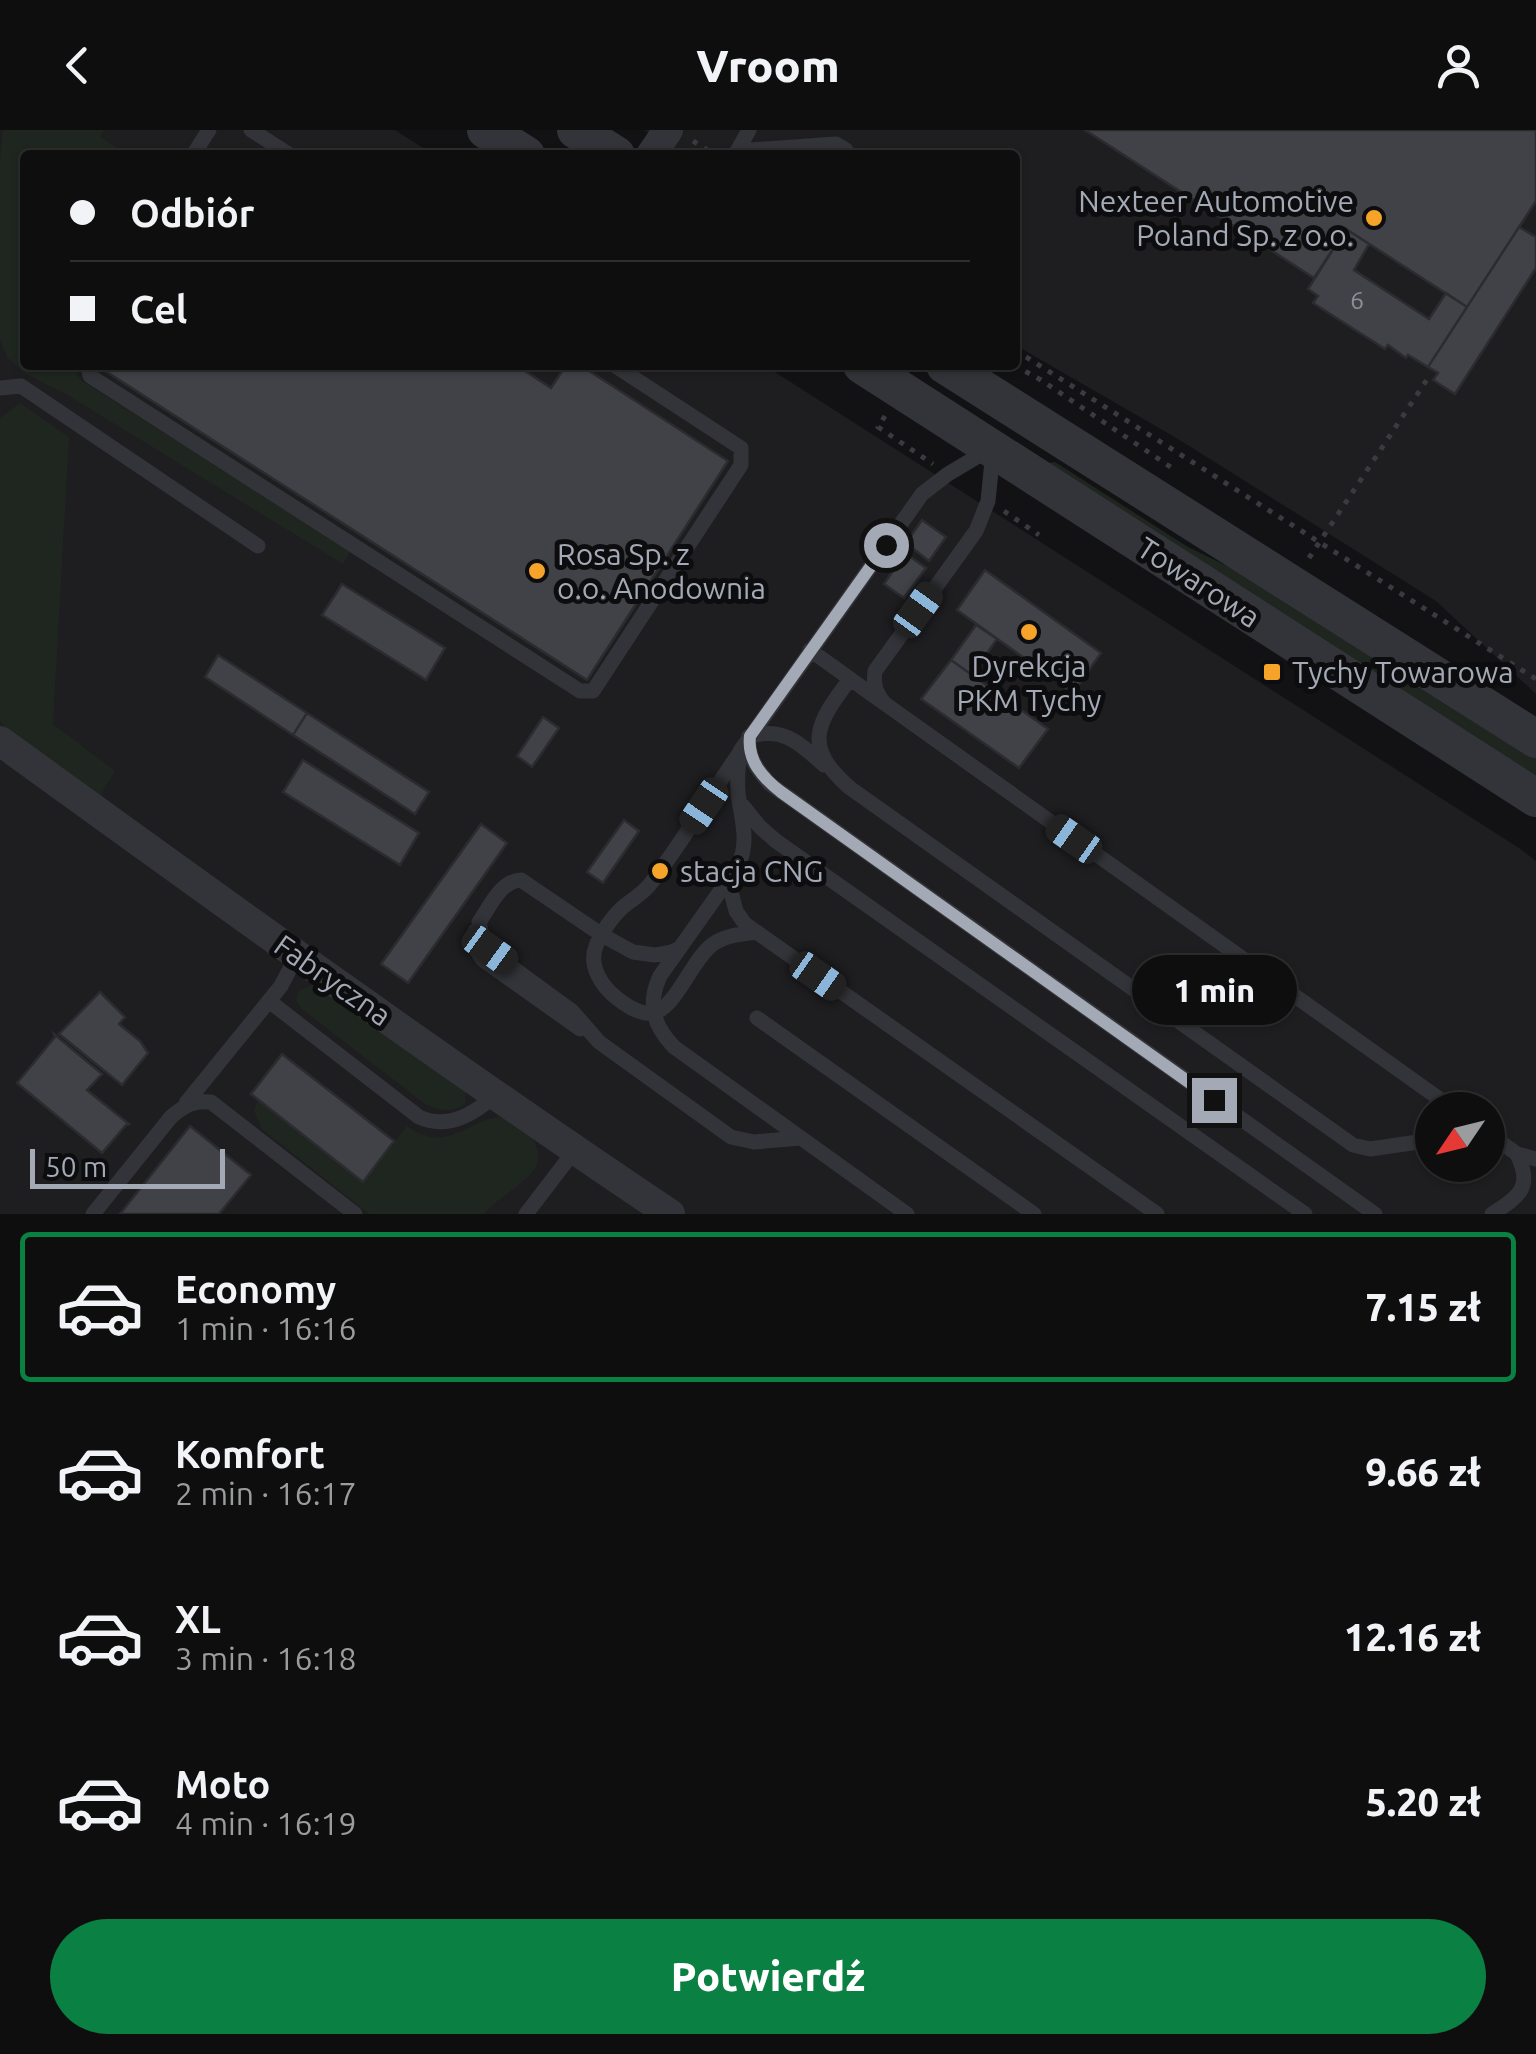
<!DOCTYPE html>
<html lang="pl">
<head>
<meta charset="utf-8">
<style>
	:root { --surface:#0e0e0f; --page:#1c1c1d; --text:#f1f3f6; --muted:#9b9c9e; --line:#2e2e2f; --accent:#0b8043 }
	body { margin:0; font-family:Ubuntu,sans-serif; background:var(--page); color:var(--text); height:100vh; display:flex; flex-direction:column; font-size:38px; white-space:nowrap }
	* { box-sizing:border-box; margin:0 }
	p { font-size:32px; color:var(--muted) }
	.icon { flex:none; width:55px; height:55px; fill:none; stroke:currentColor; stroke-width:2; stroke-linecap:round; stroke-linejoin:round }
	.map { position:relative; height:1084px; overflow:hidden }
	.details { display:flex; flex-direction:column; background:var(--surface); flex:1 }
	.details>* { flex:none }
	.banner { position:absolute; left:20px; top:20px; width:1000px; height:220px; border-radius:10px; box-shadow:0 2px 8px #0004,0 0 0 2px var(--line); display:grid; align-content:center; height:220px; padding:0 50px; background:var(--surface) }
	.needle { width:65px; rotate:235deg }
	.fabs { position:absolute; left:1415px; top:962px; display:grid; gap:20px }
	.fabs a { display:grid; place-items:center; width:90px; height:90px; border-radius:50%; background:var(--surface); box-shadow:0 2px 8px #0004,0 0 0 2px var(--line); font-size:50px }
	.scale { position:absolute; left:30px; bottom:25px; width:195px; box-sizing:border-box; padding-left:10px; border:5px solid #a3a9b5; border-top:0; font-size:28px; line-height:35px; white-space:nowrap; color:#a3a9b5; -webkit-text-stroke:8px #0d0d0f; paint-order:stroke }
	.end { position:absolute; width:45px; height:45px; margin:-22px; border:12px solid #a3a9b5; background:#111; box-shadow:0 0 0 5px #111 }
	.from { border-radius:50% }
	.bubble { position:absolute; height:70px; border-radius:35px; background:var(--surface); box-shadow:0 2px 8px #0004,0 0 0 2px var(--line); font-size:32px; font-weight:800; line-height:70px; text-align:center }
	.car { position:absolute; width:30px; height:60px; margin:-30px -15px; border-radius:12px; box-shadow:0 0 8px 2px #0007; background:linear-gradient(#222 24%,#8ab4d8 0 40%,#222 0 76%,#8ab4d8 0 86%,#222 0) }
	.banner b { display:flex; align-items:center; gap:35px; height:95px; font-size:38px }
	.banner b+b { border-top:2px solid var(--line) }
	.banner i { width:25px; height:25px; background:var(--text) }
	ul { padding:18px 0 0; list-style:none }
	li { display:flex; align-items:center; gap:30px; height:150px; margin:0 20px 15px; padding:0 30px; border:5px solid transparent; border-radius:10px }
	li div { flex:1 }
	li b { display:block; font-size:38px }
	li em { font-style:normal; font-weight:800 }
	li.selected { border-color:var(--accent) }
	li>.icon { width:90px; height:90px; stroke-width:1.5 }
	.cta { display:flex; gap:20px; margin-top:auto; padding:20px 50px }
	.cta a { flex:1; height:115px; border-radius:60px; background:var(--accent); color:#fff; font-size:40px; font-weight:800; line-height:115px; text-align:center }
	header { display:flex; justify-content:space-between; align-items:center; height:130px; padding:0 50px; background:var(--surface); font-size:45px; font-weight:800 }
	.map>svg:first-child { display:block }
	.built { fill:#1e1e21; fill-rule:evenodd }
	.green { fill:#1e261f }
	.building { fill:#414247; stroke:#2c2c30; stroke-width:2.5 }
	.lines { fill:none; stroke-linecap:round; stroke-linejoin:round }
	.path { stroke:#393b40; stroke-width:5; stroke-dasharray:5 8; stroke-linecap:butt }
	.service { stroke:#333439; stroke-width:15 }
	.minor { stroke:#333439; stroke-width:30 }
	.tertiary { stroke:#333439; stroke-width:38 }
	.route { stroke:#a3a9b5; stroke-width:12 }
	.poi-dot { fill:#f5a429; stroke:#0d0d0f; stroke-width:4 }
	.labels { text-anchor:middle; dominant-baseline:central; stroke-width:10; stroke-linejoin:round; paint-order:stroke }
	.number-label { font-size:25px; fill:#8a8f9a }
	.poi-label { font-size:30px; fill:#a3a9b5; stroke:#0d0d0f; text-anchor:start }
	.street-label { font-size:30px; fill:#a3a9b5; stroke:#0d0d0f }
</style>
</head>
<body>
<header><svg class="icon" aria-label="back" viewBox="0 0 24 24"><path d="M15 5l-7 7 7 7"/></svg>Vroom<svg class="icon" aria-label="person" viewBox="0 0 24 24"><circle cx="12" cy="8" r="4"/><path d="M4 21q1-7 8-7t8 7"/></svg></header>
<div class="map">
<svg width="1536" height="1084" viewBox="0 0 1536 1084">
	<rect width="100%" height="100%" fill="#121214"/>
	<path class="built" d="M0,0H395L434,25H25V235H764L1519,718L1536,731V1084H0ZM1432,980H1488V1035H1432Z
		M644,0H1536V564L1436,471L1178,309L1015,215V25H684Z"/>
	<path class="green" d="M3,0H104L100,7L128,25H25V235H70L82,251L351,421L343,434L71,267L23,242L7,227L0,210V29Z
		M20,273L69,307L53,594L115,641L100,666L15,608L0,591V288Z
		M1055,332L1188,417L1264,454L1536,627V649L1048,333Z
		M318,853L466,958L465,974C450,984 441,980 425,974L302,879L296,871L298,861Z
		M258,970L363,1051L407,996C418,1004 429,1009 443,1007C460,1005 476,991 494,988C521,983 552,1020 531,1044C519,1057 498,1068 484,1084H369L262,999L254,981Z"/>
	<path class="building" d="M1085,0H1536V71L1467,177L1346,99L1314,148Z
		M1519,97L1536,107V138L1455,264L1433,250L1438,243L1428,237Z
		M1346,99L1369,114L1354,140L1429,189L1446,163L1467,177L1428,237L1408,225L1406,228L1388,215L1385,219L1313,173L1318,166L1308,159Z
		M96,235H516L551,258L566,235H580L728,331L587,550Z
		M922,390L946,407L929,431L906,413Z
		M905,423L926,438L904,468L884,454Z
		M985,440L1101,523L1073,563L957,480Z
		M342,454L445,518L426,550L322,485Z
		M976,495L997,509L972,545L951,530Z
		M218,525L307,583L293,605L205,547Z
		M951,530L1048,599L1019,638L921,569Z
		M307,583L429,662L415,684L293,605Z
		M543,587L559,598L532,637L517,626Z
		M303,630L419,703L400,735L283,662Z
		M624,690L639,701L603,753L587,742Z
		M481,694L507,713L408,853L381,834Z
		M100,862L125,887L119,894L140,911L148,923L122,955L59,904Z
		M54,904L102,944L87,960L129,994L126,995L102,1023L17,953L55,907Z
		M282,924L394,1011L363,1052L251,964Z
		M190,996L251,1045L219,1084H120Z"/>
	<g class="lines">
		<path class="path" d="M693,11L715,25
			M1015,220L1536,549
			M1014,235L1041,250L1175,340
			M885,286L878,297L933,334
			M1004,381L1039,405
			M1309,428L1428,248"/>
		<path class="service" d="M251,0L290,25
			M738,21L836,14L846,20
			M193,25L209,0
			M735,25L749,0
			M88,235L90,246L580,561H593L741,335V318L614,235
			M0,258L21,256L258,416
			M993,321L988,371L976,401L875,541C873,555 876,562 884,573L1455,980
			M810,520L881,571
			M850,549C816,594 802,616 850,658L1353,1015L1370,1019L1432,1010
			M749,606C747,627 757,639 770,654L1375,1084
			M749,606C785,597 799,613 824,635
			M738,625C709,667 682,712 651,753C643,764 632,769 622,778C613,786 600,804 596,816C588,836 602,857 618,869C627,876 641,885 653,883C676,878 692,829 713,814C726,805 742,804 757,802
			M743,676L760,697L776,711L1305,1084
			M728,750L736,781L745,794L1157,1084
			M475,801C472,813 476,821 483,830L580,899
			M680,818L671,822L655,825L633,822L602,805L521,750C500,751 490,777 479,792L483,810L490,821L572,881L599,912L731,1007L754,1012L801,1008
			M269,871L419,987C447,1000 475,984 496,964
			M757,888L1034,1084
			M186,973L281,856L297,825
			M1488,1003L1517,1024L1536,1029
			M93,1084L171,987C184,976 193,970 211,972L355,1084
			M526,1084L575,1020
			M907,1084L674,917C653,895 647,874 660,846L738,736C750,711 741,688 738,663C737,648 738,635 740,621L922,364L948,344L990,319
			M1492,1084C1520,1066 1533,1057 1517,1024"/>
		<path class="minor" d="M651,25L668,0
			M0,611C221,771 443,932 670,1084"/>
		<path class="tertiary" d="M486,0L526,25
			M576,0L616,25
			M862,235L1536,668
			M945,235L1536,609"/>
	</g>
	<g class="lines">
		<path class="route" d="M886,415L750,606C747,631 763,648 781,662L1214,970"/>
	</g>
	<g class="poi-dot">
		<circle cx="1374" cy="88" r="10"/>
		<circle cx="537" cy="441" r="10"/>
		<circle cx="1029" cy="502" r="10"/>
		<rect x="1262" y="532" width="20" height="20" rx="5"/>
		<circle cx="660" cy="741" r="10"/>
	</g>
	<g class="labels">
		<g class="number-label">
			<text x="1357" y="170">6</text>
		</g>
		<g class="poi-label">
			<text x="1354" y="71" text-anchor="end">Nexteer Automotive<tspan x="1354" dy="34">Poland Sp. z o.o.</tspan></text>
			<text x="557" y="424">Rosa Sp. z<tspan x="557" dy="34">o.o. Anodownia</tspan></text>
			<text x="1029" y="536" text-anchor="middle">Dyrekcja<tspan x="1029" dy="34">PKM Tychy</tspan></text>
			<text x="1292" y="542">Tychy Towarowa</text>
			<text x="680" y="741">stacja CNG</text>
		</g>
		<g class="street-label">
			<text transform="translate(1199 452) rotate(33)">Towarowa</text>
			<text transform="translate(333 850) rotate(35)">Fabryczna</text>
		</g>
	</g>
</svg>
<div class="fabs">
<a><svg class="needle" viewBox="-14 -14 28 28"><path d="M0-13l5 13h-10z" fill="#e53935"/><path d="M0 13l5-13h-10z" fill="#9b9c9e"/></svg></a>
</div>
<div class="scale">50 m</div>
<i class="end from" style="left:886px;top:415px"></i>
<i class="end" style="left:1214px;top:970px"></i>
<div class="bubble" style="left:1132px;top:825px;width:165px">1 min</div>
<i class="car" style="left:918px;top:480px;rotate:36deg"></i>
<i class="car" style="left:704px;top:676px;rotate:214deg"></i>
<i class="car" style="left:1074px;top:709px;rotate:305deg"></i>
<i class="car" style="left:490px;top:820px;rotate:126deg"></i>
<i class="car" style="left:818px;top:846px;rotate:125deg"></i>
<div class="banner">
<b><i class="from"></i>Odbiór</b>
<b><i></i>Cel</b>
</div>
</div>
<section class="details">
<ul>
<li class="selected"><svg class="icon" aria-label="car" viewBox="0 0 24 24"><path d="M5 17H2v-5l4-1 3-4h7l3 4 3 1v5h-3M9 17h6M6 11h13"/><circle cx="7" cy="17" r="2"/><circle cx="17" cy="17" r="2"/></svg><div><b>Economy</b><p>1 min · 16:16</p></div><em>7.15 zł</em></li>
<li><svg class="icon" aria-label="car" viewBox="0 0 24 24"><path d="M5 17H2v-5l4-1 3-4h7l3 4 3 1v5h-3M9 17h6M6 11h13"/><circle cx="7" cy="17" r="2"/><circle cx="17" cy="17" r="2"/></svg><div><b>Komfort</b><p>2 min · 16:17</p></div><em>9.66 zł</em></li>
<li><svg class="icon" aria-label="car" viewBox="0 0 24 24"><path d="M5 17H2v-5l4-1 3-4h7l3 4 3 1v5h-3M9 17h6M6 11h13"/><circle cx="7" cy="17" r="2"/><circle cx="17" cy="17" r="2"/></svg><div><b>XL</b><p>3 min · 16:18</p></div><em>12.16 zł</em></li>
<li><svg class="icon" aria-label="car" viewBox="0 0 24 24"><path d="M5 17H2v-5l4-1 3-4h7l3 4 3 1v5h-3M9 17h6M6 11h13"/><circle cx="7" cy="17" r="2"/><circle cx="17" cy="17" r="2"/></svg><div><b>Moto</b><p>4 min · 16:19</p></div><em>5.20 zł</em></li>
</ul>
<div class="cta"><a>Potwierdź</a></div>
</section>
</body>
</html>
